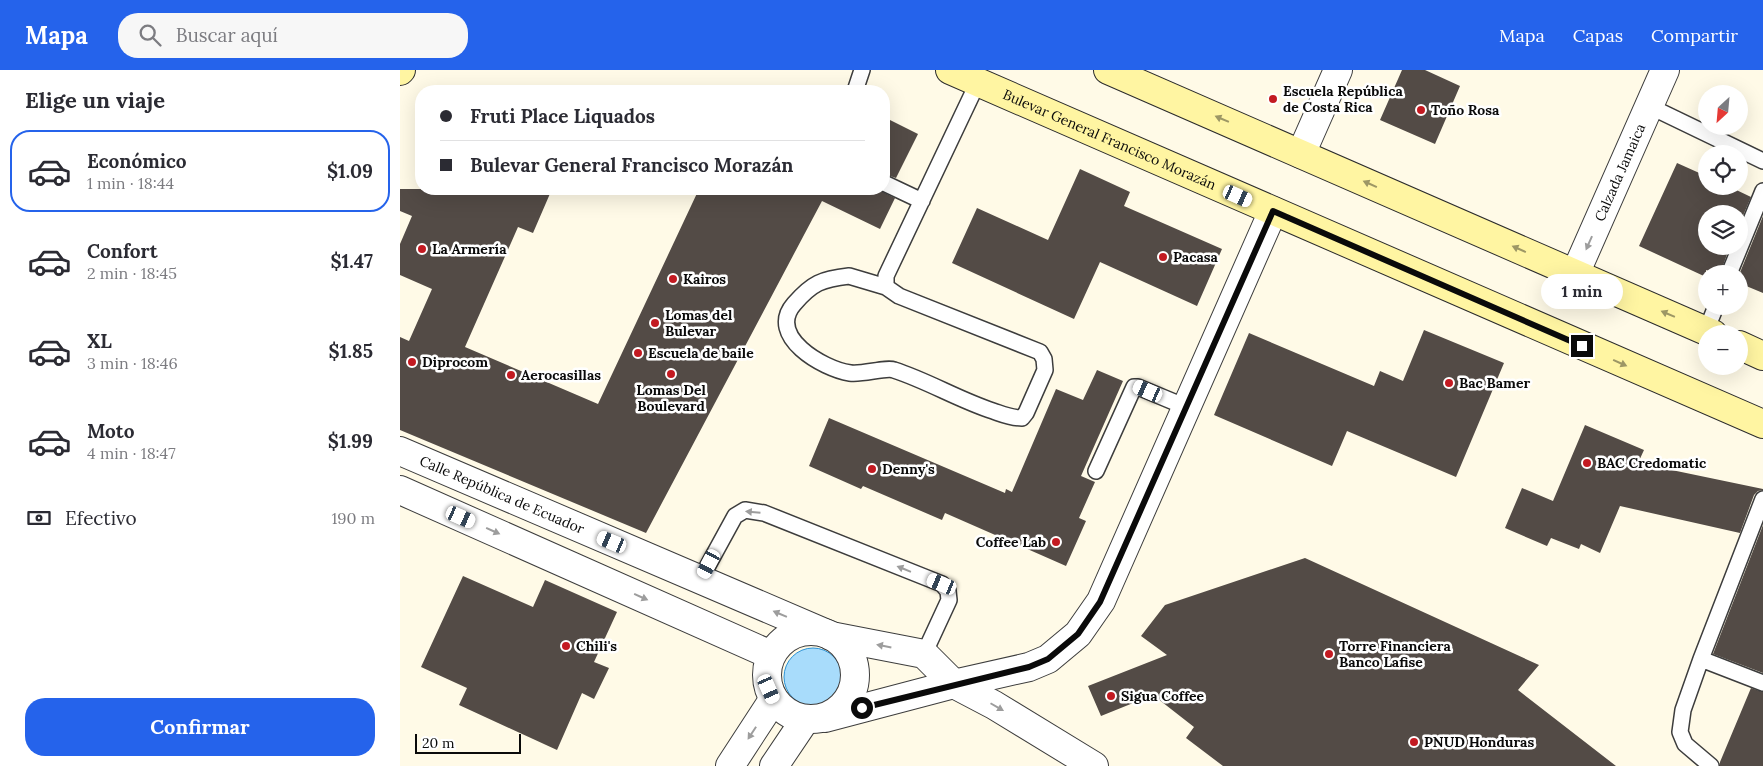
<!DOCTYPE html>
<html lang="es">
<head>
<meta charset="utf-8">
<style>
	:root { --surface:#fff; --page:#f7f7f7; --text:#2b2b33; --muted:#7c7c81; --line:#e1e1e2; --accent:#2563eb }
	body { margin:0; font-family:Lora,serif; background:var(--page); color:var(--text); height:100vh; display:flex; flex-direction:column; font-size:19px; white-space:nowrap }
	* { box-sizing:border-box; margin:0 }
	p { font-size:16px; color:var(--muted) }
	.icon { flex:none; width:28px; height:28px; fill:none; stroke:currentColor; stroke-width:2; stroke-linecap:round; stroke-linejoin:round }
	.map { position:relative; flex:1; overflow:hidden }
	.sheet { display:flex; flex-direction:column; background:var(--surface); width:400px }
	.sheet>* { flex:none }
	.hud { position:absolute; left:15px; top:15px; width:475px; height:110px; border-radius:20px; box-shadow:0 5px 20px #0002; display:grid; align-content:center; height:110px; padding:0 25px; background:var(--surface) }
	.needle { width:32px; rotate:206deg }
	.controls { position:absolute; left:1298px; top:15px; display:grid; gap:10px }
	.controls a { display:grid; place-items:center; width:50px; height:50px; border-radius:50%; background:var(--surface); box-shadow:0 5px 20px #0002; font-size:25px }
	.scale { position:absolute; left:15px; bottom:12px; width:106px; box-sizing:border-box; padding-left:5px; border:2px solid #0a0a0a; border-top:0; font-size:14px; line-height:18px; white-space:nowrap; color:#0a0a0a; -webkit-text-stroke:4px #fff; paint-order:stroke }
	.end { position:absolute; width:22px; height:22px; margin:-11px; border:6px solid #0a0a0a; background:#fff; box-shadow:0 0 0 2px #fff }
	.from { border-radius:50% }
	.bubble { position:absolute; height:35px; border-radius:18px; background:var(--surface); box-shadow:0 5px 20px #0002; font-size:16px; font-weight:800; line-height:35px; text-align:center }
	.car { position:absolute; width:15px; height:30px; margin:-15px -8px; border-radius:6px; box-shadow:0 0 4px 1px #0007; background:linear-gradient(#fff 24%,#345 0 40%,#fff 0 76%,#345 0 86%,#fff 0) }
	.hud b { display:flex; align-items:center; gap:18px; height:48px; font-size:19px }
	.hud b+b { border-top:1px solid var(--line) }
	.hud i { width:12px; height:12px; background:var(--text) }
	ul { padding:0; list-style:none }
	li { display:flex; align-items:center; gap:15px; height:82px; margin:0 10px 8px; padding:0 15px; border:2px solid transparent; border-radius:20px }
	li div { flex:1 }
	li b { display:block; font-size:19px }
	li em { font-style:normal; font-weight:800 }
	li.on { border-color:var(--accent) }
	li>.icon { width:45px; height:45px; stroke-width:1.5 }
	h2 { padding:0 25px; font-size:22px; line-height:60px }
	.pay { display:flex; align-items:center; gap:12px; height:55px; padding:0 25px; font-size:19px }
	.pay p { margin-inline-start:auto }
	.primary-button { display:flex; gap:10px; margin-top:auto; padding:10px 25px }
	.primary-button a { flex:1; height:58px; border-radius:20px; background:var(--accent); color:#fff; font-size:20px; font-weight:800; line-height:58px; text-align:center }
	header { display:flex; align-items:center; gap:30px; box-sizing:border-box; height:70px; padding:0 25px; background:var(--accent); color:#fff }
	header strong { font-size:24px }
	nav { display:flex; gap:28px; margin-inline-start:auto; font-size:18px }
	.search { width:350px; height:45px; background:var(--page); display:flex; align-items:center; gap:12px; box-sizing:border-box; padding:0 18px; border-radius:20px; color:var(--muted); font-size:19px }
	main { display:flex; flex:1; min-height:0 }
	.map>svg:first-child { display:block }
	.water { fill:#a8dcfb; stroke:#2a92d7 }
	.building { fill:#534b46 }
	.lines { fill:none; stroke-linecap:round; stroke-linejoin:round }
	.lane-casing { stroke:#3d3d3d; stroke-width:18 }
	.street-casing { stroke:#3d3d3d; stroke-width:30 }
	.secondary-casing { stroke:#2c2c2c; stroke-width:30 }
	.lane { stroke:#fff; stroke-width:15 }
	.street { stroke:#fff; stroke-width:28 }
	.secondary { stroke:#fff5a2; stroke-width:28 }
	.oneway { fill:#9d9765 }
	.oneway2 { fill:#9d9d9d }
	.route { stroke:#0a0a0a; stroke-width:6 }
	.poi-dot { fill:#c31a21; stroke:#fff; stroke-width:2 }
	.labels { text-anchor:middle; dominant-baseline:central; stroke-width:5; stroke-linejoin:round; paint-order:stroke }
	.poi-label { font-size:14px; font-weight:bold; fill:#0a0a0a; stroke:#fff; text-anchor:start }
	.street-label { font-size:14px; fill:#0a0a0a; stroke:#fff }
</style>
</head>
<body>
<header>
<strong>Mapa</strong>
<div class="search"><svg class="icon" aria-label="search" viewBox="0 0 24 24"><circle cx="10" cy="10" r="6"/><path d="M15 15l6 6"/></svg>Buscar aquí</div>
<nav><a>Mapa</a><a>Capas</a><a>Compartir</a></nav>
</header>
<main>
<section class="sheet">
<h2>Elige un viaje</h2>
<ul>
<li class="on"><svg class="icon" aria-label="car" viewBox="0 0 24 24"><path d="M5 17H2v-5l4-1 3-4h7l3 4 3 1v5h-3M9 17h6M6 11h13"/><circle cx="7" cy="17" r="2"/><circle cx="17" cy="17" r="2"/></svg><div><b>Económico</b><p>1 min · 18:44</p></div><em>$1.09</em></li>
<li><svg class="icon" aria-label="car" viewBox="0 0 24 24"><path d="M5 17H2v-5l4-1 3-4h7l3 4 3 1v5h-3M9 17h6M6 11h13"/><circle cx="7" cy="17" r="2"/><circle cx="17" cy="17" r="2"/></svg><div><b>Confort</b><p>2 min · 18:45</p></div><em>$1.47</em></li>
<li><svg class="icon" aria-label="car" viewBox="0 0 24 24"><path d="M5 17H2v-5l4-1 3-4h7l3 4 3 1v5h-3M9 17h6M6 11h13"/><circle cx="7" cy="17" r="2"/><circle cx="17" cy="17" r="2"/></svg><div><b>XL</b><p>3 min · 18:46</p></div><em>$1.85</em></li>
<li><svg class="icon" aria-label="car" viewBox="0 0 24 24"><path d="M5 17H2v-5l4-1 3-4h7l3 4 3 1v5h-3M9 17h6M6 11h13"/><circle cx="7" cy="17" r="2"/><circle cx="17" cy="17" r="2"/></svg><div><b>Moto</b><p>4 min · 18:47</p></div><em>$1.99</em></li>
</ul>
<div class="pay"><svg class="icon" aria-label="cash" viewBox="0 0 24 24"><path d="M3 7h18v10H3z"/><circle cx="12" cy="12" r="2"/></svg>Efectivo<p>190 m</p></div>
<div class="primary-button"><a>Confirmar</a></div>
</section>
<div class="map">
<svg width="1363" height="696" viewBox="0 0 1363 696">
	<rect width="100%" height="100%" fill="#fffae7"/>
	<path class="water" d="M384 607a29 29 0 1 1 58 0a29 29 0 1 1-58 0Z"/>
	<path class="building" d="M1002,0H1025L1060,16L1035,74L980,50Z
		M484,47L518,64L496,108L484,104Z
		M1277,93L1306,106V116H1328L1351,127L1339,155V144H1306V176H1330L1320,204L1306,200V207L1239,176Z
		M680,99L730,122L724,136L822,179L797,236L700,192L674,249L552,193L577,138L648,170Z
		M0,119H152L133,163L118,157L65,277L198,334L299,119H477L495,128L480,159L422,131L246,463L0,360V267L9,271L32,219L0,205V174L12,146L0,141Z
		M1363,146V223L1339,213V205Z
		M1024,260L1104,293L1056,407L947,361L932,396L814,345L849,263L974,316L980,301L1003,311Z
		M697,300L723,311L681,406L695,412L679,448L686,451L666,496L545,443L542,450L463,416L461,419L409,396L429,348L605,423L606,419L612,422L656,319L683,330Z
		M1185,355L1244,380L1238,393L1363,419V420L1358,421L1354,425L1340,463L1220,436L1200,483L1181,474L1179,479L1151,468L1147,476L1105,458L1122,418L1153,431Z
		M1363,455V603L1313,584Z
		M905,488L1139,595L1118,620L1216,696H823L786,668L794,657L753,625L701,646L688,616L767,585L741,566L765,535Z
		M63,506L133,537L145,510L217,542L194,592L209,598L194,629L182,623L157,680L59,635L67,618L21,597Z
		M1351,618L1363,622V696H1320V692Z"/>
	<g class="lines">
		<g class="lane-casing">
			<path id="lane" d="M455,21L462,0
				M1249,36L1363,91
				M484,113L522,131
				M1329,204L1363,121
				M449,206L486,217L499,226L640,282L644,289L645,300L626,343L622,348C611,348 602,344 593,341C559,330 528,311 494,300C486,297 462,305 450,303C423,299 366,266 394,234C412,213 422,209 449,206Z
				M486,217V206L578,12
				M1306,261L1316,236
				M696,401L734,317H738L786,337
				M300,510L335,446L345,440L364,443L542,514L548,521L549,530L524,584
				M1301,589L1363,613
				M1311,696L1285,674L1280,662L1283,640L1301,589L1363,429"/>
		</g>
		<g class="street-casing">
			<g id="street">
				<path d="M901,84L938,0"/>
				<path id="s1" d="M1175,204L1265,0"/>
				<path id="s2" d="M0,381L425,563"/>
				<path d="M0,420L371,585"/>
				<circle cx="411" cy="605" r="44"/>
				<path d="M431,566L524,584L554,614L594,635L694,696"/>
				<path d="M425,648L554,614L629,597L648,589L678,564L701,531L873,141"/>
				<path d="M330,696L373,630"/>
				<path d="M374,696L405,650"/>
			</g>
		</g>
		<g class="secondary-casing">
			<g id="secondary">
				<path id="s3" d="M550,0L1363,354"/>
				<path d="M708,0L1313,264"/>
				<path d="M0,1L1,0"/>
				<path d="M1339,275L1363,286"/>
			</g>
		</g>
		<use href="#lane" class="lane"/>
		<use href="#street" class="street"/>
		<use href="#secondary" class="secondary"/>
	</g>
	<defs><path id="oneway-solid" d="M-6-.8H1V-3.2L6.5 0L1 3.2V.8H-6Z" transform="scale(1.25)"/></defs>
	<g class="oneway">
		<use href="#oneway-solid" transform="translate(822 49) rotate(-157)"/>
		<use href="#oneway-solid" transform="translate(970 114) rotate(-156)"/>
		<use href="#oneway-solid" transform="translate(1119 179) rotate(-156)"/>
		<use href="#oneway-solid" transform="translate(1268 244) rotate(-157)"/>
		<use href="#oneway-solid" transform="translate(1220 293) rotate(24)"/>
	</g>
	<g class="oneway2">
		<use href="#oneway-solid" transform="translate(1189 173) rotate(114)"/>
		<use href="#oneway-solid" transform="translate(353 442) rotate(-175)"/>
		<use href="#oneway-solid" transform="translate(93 461) rotate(24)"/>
		<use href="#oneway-solid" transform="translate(504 499) rotate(-158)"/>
		<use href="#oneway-solid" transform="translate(241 527) rotate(24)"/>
		<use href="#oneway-solid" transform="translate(380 544) rotate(-157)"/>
		<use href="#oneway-solid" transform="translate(484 576) rotate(-169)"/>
		<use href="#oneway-solid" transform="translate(597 637) rotate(30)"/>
		<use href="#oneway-solid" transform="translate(352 663) rotate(123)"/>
	</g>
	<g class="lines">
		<path class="route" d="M462,638L629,597L648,589L678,564L700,532L873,141L1182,276"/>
	</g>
	<g class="poi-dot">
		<circle cx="873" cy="29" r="5"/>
		<circle cx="1021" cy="40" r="5"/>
		<circle cx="22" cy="179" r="5"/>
		<circle cx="763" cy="187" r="5"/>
		<circle cx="273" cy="209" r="5"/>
		<circle cx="255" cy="253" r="5"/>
		<circle cx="238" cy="283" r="5"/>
		<circle cx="12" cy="292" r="5"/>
		<circle cx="271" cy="304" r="5"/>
		<circle cx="111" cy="305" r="5"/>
		<circle cx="1049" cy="313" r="5"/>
		<circle cx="1187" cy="393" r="5"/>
		<circle cx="472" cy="399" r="5"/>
		<circle cx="656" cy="472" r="5"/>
		<circle cx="166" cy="576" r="5"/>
		<circle cx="929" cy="584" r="5"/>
		<circle cx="711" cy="626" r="5"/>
		<circle cx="1014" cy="672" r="5"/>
	</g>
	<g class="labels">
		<g class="poi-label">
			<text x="883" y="21">Escuela República<tspan x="883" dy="16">de Costa Rica</tspan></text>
			<text x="1031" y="40">Toño Rosa</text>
			<text x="32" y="179">La Armería</text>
			<text x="773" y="187">Pacasa</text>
			<text x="283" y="209">Kairos</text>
			<text x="265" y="245">Lomas del<tspan x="265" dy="16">Bulevar</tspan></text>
			<text x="248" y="283">Escuela de baile</text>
			<text x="22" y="292">Diprocom</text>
			<text x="121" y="305">Aerocasillas</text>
			<text x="1059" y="313">Bac Bamer</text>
			<text x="271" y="320" text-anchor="middle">Lomas Del<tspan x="271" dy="16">Boulevard</tspan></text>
			<text x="1197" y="393">BAC Credomatic</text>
			<text x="482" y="399">Denny's</text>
			<text x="646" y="472" text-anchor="end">Coffee Lab</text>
			<text x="176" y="576">Chili's</text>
			<text x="939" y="576">Torre Financiera<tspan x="939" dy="16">Banco Lafise</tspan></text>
			<text x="721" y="626">Sigua Coffee</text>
			<text x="1024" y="672">PNUD Honduras</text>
		</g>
		<g class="street-label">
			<text stroke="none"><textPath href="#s3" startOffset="174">Bulevar General Francisco Morazán</textPath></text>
			<text stroke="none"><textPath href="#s1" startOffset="111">Calzada Jamaica</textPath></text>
			<text stroke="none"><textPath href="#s2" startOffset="111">Calle República de Ecuador</textPath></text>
		</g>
	</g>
</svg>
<div class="controls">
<a><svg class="needle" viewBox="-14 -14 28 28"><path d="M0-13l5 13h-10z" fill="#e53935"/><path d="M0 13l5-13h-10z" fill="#7c7c81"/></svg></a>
<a><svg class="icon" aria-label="locate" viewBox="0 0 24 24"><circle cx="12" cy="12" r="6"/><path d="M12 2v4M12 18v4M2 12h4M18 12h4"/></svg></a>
<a><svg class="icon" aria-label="layers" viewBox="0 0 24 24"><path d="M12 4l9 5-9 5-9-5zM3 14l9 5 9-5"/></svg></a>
<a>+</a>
<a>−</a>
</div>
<div class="scale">20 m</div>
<i class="end from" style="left:462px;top:638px"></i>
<i class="end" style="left:1182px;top:276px"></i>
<div class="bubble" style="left:1141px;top:204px;width:82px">1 min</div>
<i class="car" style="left:838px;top:126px;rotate:114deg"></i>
<i class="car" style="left:748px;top:321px;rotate:294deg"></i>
<i class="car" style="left:61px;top:447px;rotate:114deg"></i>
<i class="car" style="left:212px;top:472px;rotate:293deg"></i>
<i class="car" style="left:309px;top:494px;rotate:208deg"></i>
<i class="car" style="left:542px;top:514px;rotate:292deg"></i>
<i class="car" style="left:369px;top:619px;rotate:156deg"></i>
<div class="hud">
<b><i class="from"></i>Fruti Place Liquados</b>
<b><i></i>Bulevar General Francisco Morazán</b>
</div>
</div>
</main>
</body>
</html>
